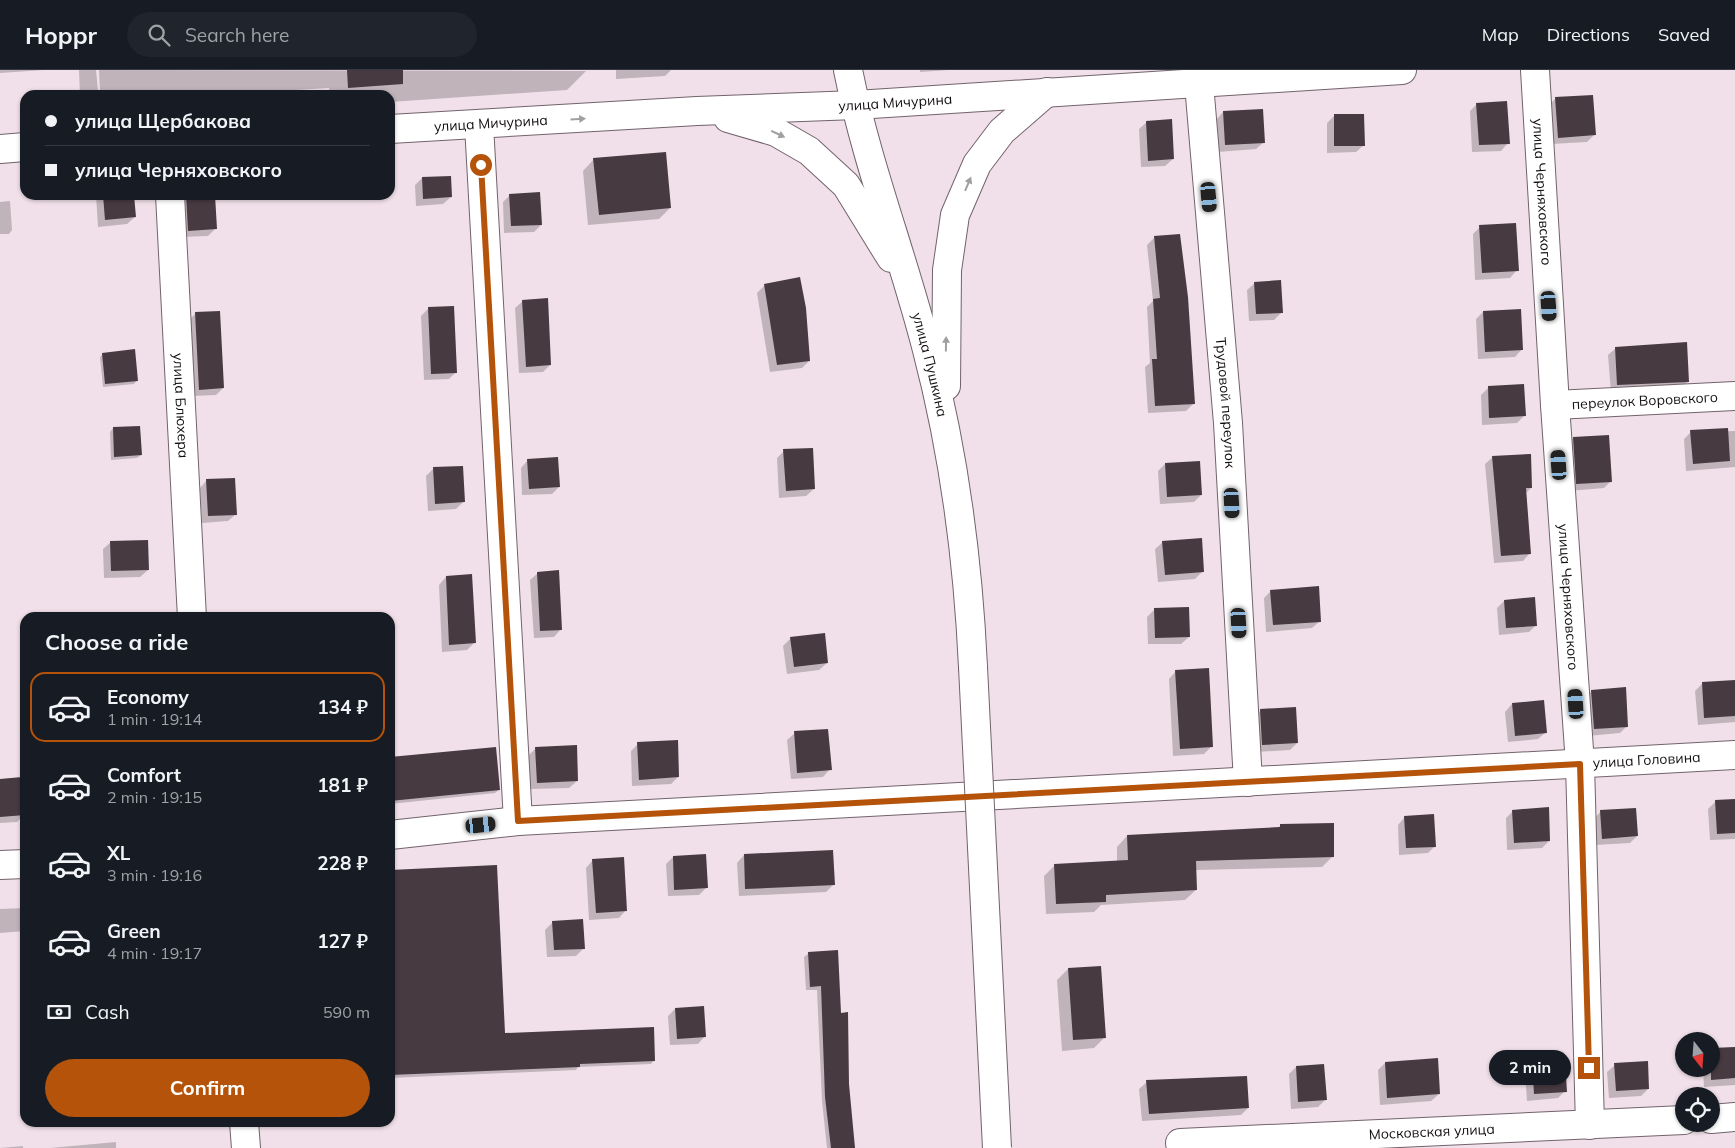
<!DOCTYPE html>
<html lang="en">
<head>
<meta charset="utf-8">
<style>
	:root { --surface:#171b24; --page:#20242c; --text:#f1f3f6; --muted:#9ea1a6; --line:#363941; --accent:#b45309 }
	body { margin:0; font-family:Mulish,sans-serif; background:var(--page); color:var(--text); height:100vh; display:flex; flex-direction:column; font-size:19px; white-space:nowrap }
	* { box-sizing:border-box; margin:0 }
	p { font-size:16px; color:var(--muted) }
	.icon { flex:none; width:28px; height:28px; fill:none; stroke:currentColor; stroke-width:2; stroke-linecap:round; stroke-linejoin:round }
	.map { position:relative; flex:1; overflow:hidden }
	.side { position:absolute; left:20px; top:542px; width:375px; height:515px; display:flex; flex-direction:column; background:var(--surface); border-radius:15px; box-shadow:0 1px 4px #0004 }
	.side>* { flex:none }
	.guide { position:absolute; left:20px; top:20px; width:375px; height:110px; border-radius:15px; box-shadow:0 1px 4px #0004; display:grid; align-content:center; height:110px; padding:0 25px; background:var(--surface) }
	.needle { width:32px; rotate:163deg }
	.fabs { position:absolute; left:1675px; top:962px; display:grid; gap:10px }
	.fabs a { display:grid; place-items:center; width:45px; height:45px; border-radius:50%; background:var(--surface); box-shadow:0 1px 4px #0004; font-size:25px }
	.end { position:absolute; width:22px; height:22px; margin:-11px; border:6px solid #b45309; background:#fff; box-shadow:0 0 0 2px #fff }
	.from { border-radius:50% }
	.bubble { position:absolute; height:35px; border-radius:18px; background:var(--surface); box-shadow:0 1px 4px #0004; font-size:16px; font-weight:700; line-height:35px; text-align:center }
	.car { position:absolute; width:15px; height:30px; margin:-15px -8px; border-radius:6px; box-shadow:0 0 4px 1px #0007; background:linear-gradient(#222 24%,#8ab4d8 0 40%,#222 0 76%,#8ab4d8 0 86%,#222 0) }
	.guide b { display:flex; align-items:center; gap:18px; height:48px; font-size:19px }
	.guide b+b { border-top:1px solid var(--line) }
	.guide i { width:12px; height:12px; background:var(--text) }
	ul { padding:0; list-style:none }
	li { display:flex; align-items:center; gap:15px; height:70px; margin:0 10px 8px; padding:0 15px; border:2px solid transparent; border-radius:15px }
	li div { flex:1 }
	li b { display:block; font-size:19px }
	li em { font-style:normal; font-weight:700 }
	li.active { border-color:var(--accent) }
	li>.icon { width:45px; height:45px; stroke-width:1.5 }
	h2 { padding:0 25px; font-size:22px; line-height:60px }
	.pay { display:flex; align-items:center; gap:12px; height:55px; padding:0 25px; font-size:19px }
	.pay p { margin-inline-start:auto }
	.action { display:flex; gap:10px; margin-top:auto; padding:10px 25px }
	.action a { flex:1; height:58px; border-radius:30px; background:var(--accent); color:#fff; font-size:20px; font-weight:700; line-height:58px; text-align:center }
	header { display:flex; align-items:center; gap:30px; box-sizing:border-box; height:70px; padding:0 25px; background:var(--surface); border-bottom:1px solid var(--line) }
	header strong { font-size:24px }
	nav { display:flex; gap:28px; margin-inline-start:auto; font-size:18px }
	.search { width:350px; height:45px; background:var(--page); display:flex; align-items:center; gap:12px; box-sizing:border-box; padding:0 18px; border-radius:28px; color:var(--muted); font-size:19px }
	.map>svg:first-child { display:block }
	.shadow { fill:#0003 }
	.building { fill:#473a41 }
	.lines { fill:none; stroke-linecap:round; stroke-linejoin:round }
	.minor-casing { stroke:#72636b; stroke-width:30 }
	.minor { stroke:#fff; stroke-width:28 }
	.minor-bridge-casing { stroke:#72636b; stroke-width:30; stroke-linecap:butt }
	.minor-bridge { stroke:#fff; stroke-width:28 }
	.oneway { fill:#a19fa0 }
	.route { stroke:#b45309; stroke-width:6 }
	.labels { text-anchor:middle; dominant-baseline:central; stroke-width:5; stroke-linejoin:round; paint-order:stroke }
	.street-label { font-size:14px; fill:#130e11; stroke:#f1e0e9 }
</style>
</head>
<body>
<header>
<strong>Hoppr</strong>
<div class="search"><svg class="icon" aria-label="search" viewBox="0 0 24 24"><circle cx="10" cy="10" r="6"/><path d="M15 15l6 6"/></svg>Search here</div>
<nav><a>Map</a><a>Directions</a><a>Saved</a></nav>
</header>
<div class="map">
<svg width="1735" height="1078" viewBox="0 0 1735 1078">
	<rect width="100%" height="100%" fill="#f1e0e9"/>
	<path class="shadow" d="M0,0H44L0,3Z
		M79,0H96L98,21H100L99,0L586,1L567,20L390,32V25H330L329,18L215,25H80Z
		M616,0H671L665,6L616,9Z
		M920,0H949L920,2Z
		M1556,28L1594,65L1587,72L1551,74L1549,35Z
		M1477,34L1508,73L1501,81L1472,82L1470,41Z
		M1223,42L1264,72L1256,79L1218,82L1216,50Z
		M1334,46L1364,75L1356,82L1327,83V53Z
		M1147,52L1173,89L1165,96L1141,97L1139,59Z
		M594,89L670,138L659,149L588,155L583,101Z
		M422,108L451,127L443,134L416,136L415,115Z
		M96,125H133L135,147L127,154L98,157Z
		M179,125H214L215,159L208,166L181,167Z
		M510,125L541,155L534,162L504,163L503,132Z
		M10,131L12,160L9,164H0V132Z
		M1480,157L1517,200L1510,208L1475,210L1473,164Z
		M1154,168L1193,334L1186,341L1148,343L1145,297L1150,293L1147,237L1153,231L1147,175Z
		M1255,213L1282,242L1274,250L1249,251L1247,220Z
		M765,215L809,291L802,298L770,302L757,223Z
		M523,231L550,295L543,302L519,303L515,238Z
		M429,238L456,302L449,309L424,310L421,246Z
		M1483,242L1522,279L1515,287L1478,289L1476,249Z
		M195,244L223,318L216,325L192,326L188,251Z
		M1616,278L1688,311L1681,319L1611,322L1608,285Z
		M103,284L137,310L134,314L103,317L100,287Z
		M1488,318L1524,346L1517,353L1482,355L1481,325Z
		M113,358L141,385L137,388L111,390L110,362Z
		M1735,361V397L1686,401L1684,369L1691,362Z
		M1573,368L1611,411L1604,418L1569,421L1566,376Z
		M784,381L814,419L806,426L779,428L777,388Z
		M1493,387L1531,418L1526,423L1530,483L1523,491L1494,493L1485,394Z
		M528,390L559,417L552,424L522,425L521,398Z
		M1165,394L1201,425L1194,432L1160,434L1158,401Z
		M434,398L463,432L456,439L428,441L426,406Z
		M207,410L236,444L228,451L202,453L200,418Z
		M111,472L148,500L140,507L104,508L103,479Z
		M1163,472L1203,501L1195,509L1158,512L1155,479Z
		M538,503L561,559L554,567L534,568L530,510Z
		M446,507L474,573L467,580L442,582L439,515Z
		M1271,521L1320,551L1312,558L1266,562L1264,528Z
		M1504,531L1536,555L1529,562L1499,565L1497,538Z
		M1155,539L1189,567L1181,574H1148L1147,547Z
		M791,568L827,593L819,600L787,604L783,576Z
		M1176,601L1212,676L1204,684L1173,686L1169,609Z
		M1735,611V652L1698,655L1695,621L1703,613Z
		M1592,621L1627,656L1620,663L1587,666L1584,628Z
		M1512,634L1546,662L1538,669L1508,672L1505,642Z
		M1260,641L1297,673L1290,680L1255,682L1253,648Z
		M795,663L830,699L823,707L791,709L787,670Z
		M638,674L678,707L671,714L632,716L631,681Z
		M536,678L577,711L569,718L530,719L529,685Z
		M390,688L499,720L495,723L390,734Z
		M0,710L24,745L17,752L0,753Z
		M1735,731V769L1710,770L1708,739L1715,732Z
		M1513,741L1549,771L1542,778L1507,780L1506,748Z
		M1601,741L1637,766L1630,773L1595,775L1594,749Z
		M1405,747L1435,776L1428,783L1399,785L1398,755Z
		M1280,756L1333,786L1322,797L1195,800L1196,820L1185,830L1101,835L1094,842L1046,844L1044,806L1055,795L1117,792V777L1127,766L1278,758Z
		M744,785L833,815L826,822L739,826L737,793Z
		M673,787L706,818L699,825L668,826L666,794Z
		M593,790L626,840L619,848L589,850L586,798Z
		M390,802L504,964L654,990L651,994L578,997L576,1000L390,1008Z
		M25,838V861L0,863V839Z
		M553,852L584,878L576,886L547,887L545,860Z
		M809,883L840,944L854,1078H827L822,1031L817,920H806L804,887Z
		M1068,899L1105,967L1094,978L1062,981L1057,910Z
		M675,939L705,966L698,974L670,975L668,946Z
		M1735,978V1015L1704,1017L1703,999H1711Z
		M1532,992L1565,1021L1558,1028L1527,1031L1525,1000Z
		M1385,993L1439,1024L1431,1031L1380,1035L1378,1000Z
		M1615,995L1648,1019L1641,1026L1609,1028L1607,1002Z
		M1296,997L1325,1030L1318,1037L1291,1039L1289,1004Z
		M1147,1012L1248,1038L1241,1045L1142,1051L1139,1019Z
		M116,1072V1078H50Z
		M23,1076V1078H0Z"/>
	<path class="building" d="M347,0H403V14L348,18Z
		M1593,25L1596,65L1558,68L1555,27Z
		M1507,31L1510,74L1479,75L1476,33Z
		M1263,39L1265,73L1225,75L1223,41Z
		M1334,44H1364L1365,76H1334Z
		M1172,49L1174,89L1148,91L1146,51Z
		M666,82L671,138L599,145L593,88Z
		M451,106L452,127L423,129L422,107Z
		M540,122L542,155L511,156L509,124Z
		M103,125H134L136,147L105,150Z
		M186,125H215L217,159L188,161Z
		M1516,153L1519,201L1482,203L1479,155Z
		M1180,164L1188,227L1195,334L1155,336L1152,289H1157L1153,229L1160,228L1154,166Z
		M800,207L806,238L810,291L777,295L764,214Z
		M1281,210L1283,243L1256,244L1254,212Z
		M548,228L551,295L526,297L522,230Z
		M454,236L457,303L431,304L428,237Z
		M1521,239L1523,280L1485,282L1483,241Z
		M220,241L224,318L199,320L195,242Z
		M1687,272L1689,312L1617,315L1615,277Z
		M135,279L138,311L105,314L102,283Z
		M1524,314L1526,346L1489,348L1488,316Z
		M140,356L142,385L114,387L113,357Z
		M1728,358L1730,391L1693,394L1690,360Z
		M1609,365L1612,412L1576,414L1573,367Z
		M813,378L815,419L786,421L783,379Z
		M1531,384L1532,418H1526L1531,484L1501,486L1492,386Z
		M558,387L560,417L529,419L527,389Z
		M1200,391L1202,425L1167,427L1165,393Z
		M463,396L465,432L435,434L433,397Z
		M235,408L237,445L208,446L206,409Z
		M1202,468L1204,502L1165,505L1162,471Z
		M148,470L149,500L111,501L110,471Z
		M559,500L562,560L540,561L537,502Z
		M472,504L476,573L449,575L446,506Z
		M1319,516L1321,552L1273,555L1270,520Z
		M1535,527L1537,556L1506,558L1504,530Z
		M1189,537L1190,567L1155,568L1154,538Z
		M825,563L828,593L794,597L790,567Z
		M1209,598L1213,677L1180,679L1175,600Z
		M1735,610V646L1704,648L1702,612Z
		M1626,617L1628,657L1594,659L1591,620Z
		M1544,630L1547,663L1515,666L1512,633Z
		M1296,637L1298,673L1262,675L1260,639Z
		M828,659L832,700L797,703L794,661Z
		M678,670L679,707L639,710L637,672Z
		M577,675L578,711L537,713L535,677Z
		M496,677L500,720L390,731V687Z
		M22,707L25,745L0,747V709Z
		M1735,729V763L1717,764L1715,730Z
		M1549,737L1550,771L1514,773L1512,740Z
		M1636,738L1638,766L1602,769L1600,740Z
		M1434,744L1436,777L1406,778L1404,746Z
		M1334,753V787L1196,791L1197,820L1106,825V832L1056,834L1054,794L1128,790L1127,765L1280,757V754Z
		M833,780L835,815L745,819L744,784Z
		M706,784L708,818L674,820L673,786Z
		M624,787L627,841L596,843L592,789Z
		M497,795L505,963L654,957L655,991L580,994V997L390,1005V800Z
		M583,849L585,879L554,880L552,851Z
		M838,880L841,943L848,942L849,1014L855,1078H831L825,1027L821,916L810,917L808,882Z
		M1101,896L1106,968L1073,970L1068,898Z
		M704,936L706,967L677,969L675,938Z
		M1735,977V1008L1711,1010V978Z
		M1438,988L1440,1024L1387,1028L1385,992Z
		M1565,989L1567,1022L1534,1024L1532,991Z
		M1648,991L1649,1019L1616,1021L1614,993Z
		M1324,994L1327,1030L1298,1032L1296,996Z
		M1247,1006L1249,1038L1149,1044L1146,1010Z"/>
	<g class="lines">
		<g class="minor-casing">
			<g id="minor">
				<path id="s1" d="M848,0C867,95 903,186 927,280C954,383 968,490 973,597"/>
				<path id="s2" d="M1535,0L1555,335L1580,694L1590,1055"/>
				<path id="s3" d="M1199,14L1228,353L1248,712"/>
				<path d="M728,48L776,62L809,81L846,115L891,188"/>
				<path d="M479,55L518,751"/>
				<path id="s4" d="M390,59L697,41L856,35L1402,0"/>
				<path d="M0,79L25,77"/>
				<path id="s5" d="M170,125L192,548"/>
				<path d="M946,316L947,200L955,145L977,94L1002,61L1047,22"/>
				<path id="s6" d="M1555,335L1735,326"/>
				<path id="s7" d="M390,765L518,751L1735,685"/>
				<path d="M0,795L25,794"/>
				<path d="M1711,1049L1735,1047"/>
				<path d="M244,1052L246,1078"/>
				<path id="s8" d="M1180,1073L1684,1050"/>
			</g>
		</g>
		<use href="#minor" class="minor"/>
		<g class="minor-bridge-casing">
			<path id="minor-bridge" d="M973,597L997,1078"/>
		</g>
		<use href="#minor-bridge" class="minor-bridge"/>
	</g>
	<defs><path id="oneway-solid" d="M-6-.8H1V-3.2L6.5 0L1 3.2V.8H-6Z" transform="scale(1.25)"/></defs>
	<g class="oneway">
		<use href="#oneway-solid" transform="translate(578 49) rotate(-4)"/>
		<use href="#oneway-solid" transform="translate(778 64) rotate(25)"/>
		<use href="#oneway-solid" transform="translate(968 114) rotate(-67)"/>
		<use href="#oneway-solid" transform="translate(946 274) rotate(-89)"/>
	</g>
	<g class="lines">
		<path class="route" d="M481,95L518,751L1580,694L1589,998"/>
	</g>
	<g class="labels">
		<g class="street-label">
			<text stroke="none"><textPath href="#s4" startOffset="506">улица Мичурина</textPath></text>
			<text stroke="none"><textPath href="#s4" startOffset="101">улица Мичурина</textPath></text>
			<text stroke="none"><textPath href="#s2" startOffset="122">улица Черняховского</textPath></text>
			<text stroke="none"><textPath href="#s1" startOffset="306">улица Пушкина</textPath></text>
			<text stroke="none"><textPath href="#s6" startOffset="90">переулок Воровского</textPath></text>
			<text stroke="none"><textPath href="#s3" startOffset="320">Трудовой переулок</textPath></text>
			<text stroke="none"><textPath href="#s5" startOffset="211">улица Блюхера</textPath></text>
			<text stroke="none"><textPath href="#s2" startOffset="528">улица Черняховского</textPath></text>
			<text stroke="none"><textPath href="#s7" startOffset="1259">улица Головина</textPath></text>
			<text stroke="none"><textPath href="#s8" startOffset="252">Московская улица</textPath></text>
		</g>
	</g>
</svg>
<div class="fabs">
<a><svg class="needle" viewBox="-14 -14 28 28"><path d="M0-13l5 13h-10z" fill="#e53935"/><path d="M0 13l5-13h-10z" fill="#9ea1a6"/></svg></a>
<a><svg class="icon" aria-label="locate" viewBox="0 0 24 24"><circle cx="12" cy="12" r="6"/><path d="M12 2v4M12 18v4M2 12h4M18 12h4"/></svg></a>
</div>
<i class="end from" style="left:481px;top:95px"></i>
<i class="end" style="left:1589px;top:998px"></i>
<div class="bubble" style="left:1489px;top:980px;width:82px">2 min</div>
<i class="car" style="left:1209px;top:127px;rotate:175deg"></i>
<i class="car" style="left:1549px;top:236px;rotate:176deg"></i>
<i class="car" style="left:1559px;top:395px;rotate:356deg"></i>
<i class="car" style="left:1232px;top:433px;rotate:177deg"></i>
<i class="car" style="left:1239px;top:553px;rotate:177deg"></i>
<i class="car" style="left:1576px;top:634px;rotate:356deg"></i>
<i class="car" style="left:481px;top:755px;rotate:84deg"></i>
<div class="guide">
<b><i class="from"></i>улица Щербакова</b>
<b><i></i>улица Черняховского</b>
</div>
<section class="side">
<h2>Choose a ride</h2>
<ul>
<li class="active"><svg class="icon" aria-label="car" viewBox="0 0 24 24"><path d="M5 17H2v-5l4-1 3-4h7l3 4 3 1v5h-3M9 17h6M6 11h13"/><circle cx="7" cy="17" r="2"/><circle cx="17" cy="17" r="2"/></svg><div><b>Economy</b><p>1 min · 19:14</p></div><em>134 ₽</em></li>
<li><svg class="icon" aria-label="car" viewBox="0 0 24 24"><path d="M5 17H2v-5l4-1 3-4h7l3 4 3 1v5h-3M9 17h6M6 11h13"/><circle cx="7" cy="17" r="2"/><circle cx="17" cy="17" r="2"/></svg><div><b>Comfort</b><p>2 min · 19:15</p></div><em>181 ₽</em></li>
<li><svg class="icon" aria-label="car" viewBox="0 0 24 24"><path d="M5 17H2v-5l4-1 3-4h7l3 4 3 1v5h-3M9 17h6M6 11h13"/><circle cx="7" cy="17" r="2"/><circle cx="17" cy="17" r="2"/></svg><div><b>XL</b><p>3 min · 19:16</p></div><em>228 ₽</em></li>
<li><svg class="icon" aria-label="car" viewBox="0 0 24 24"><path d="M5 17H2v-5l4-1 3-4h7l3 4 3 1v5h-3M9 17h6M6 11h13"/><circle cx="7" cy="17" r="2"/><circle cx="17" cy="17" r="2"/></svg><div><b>Green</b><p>4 min · 19:17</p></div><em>127 ₽</em></li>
</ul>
<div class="pay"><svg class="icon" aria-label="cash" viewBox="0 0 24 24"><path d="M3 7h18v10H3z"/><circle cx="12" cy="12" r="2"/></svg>Cash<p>590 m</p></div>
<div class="action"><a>Confirm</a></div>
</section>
</div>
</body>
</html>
